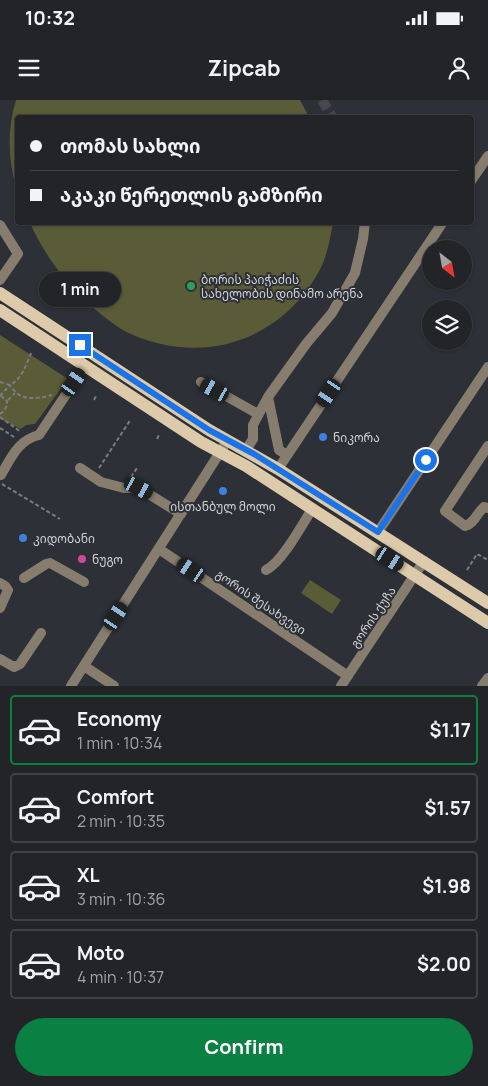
<!DOCTYPE html>
<html lang="en">
<head>
<meta charset="utf-8">
<style>
	:root { --surface:#222428; --page:#2e3034; --text:#f1f3f6; --muted:#a2a4a8; --line:#3f4145; --accent:#0b8043 }
	body { margin:0; font-family:Manrope,"Noto Sans Georgian",sans-serif; background:var(--page); color:var(--text); height:100vh; display:flex; flex-direction:column; font-size:19px; white-space:nowrap }
	* { box-sizing:border-box; margin:0 }
	p { font-size:16px; color:var(--muted) }
	.icon { flex:none; width:28px; height:28px; fill:none; stroke:currentColor; stroke-width:2; stroke-linecap:round; stroke-linejoin:round }
	.map { position:relative; height:586px; overflow:hidden }
	.drawer { display:flex; flex-direction:column; background:var(--surface); flex:1 }
	.drawer>* { flex:none }
	.guide { position:absolute; left:15px; top:15px; width:459px; height:110px; border-radius:5px; box-shadow:0 1px 4px #0004,0 0 0 1px var(--line); display:grid; align-content:center; height:110px; padding:0 15px; background:var(--surface) }
	.needle { width:32px; rotate:149deg }
	.controls { position:absolute; left:422px; top:140px; display:grid; gap:10px }
	.controls a { display:grid; place-items:center; width:50px; height:50px; border-radius:50%; background:var(--surface); box-shadow:0 1px 4px #0004,0 0 0 1px var(--line); font-size:25px }
	.end { position:absolute; width:22px; height:22px; margin:-11px; border:6px solid #1a73e8; background:#fff; box-shadow:0 0 0 2px #fff }
	.from { border-radius:50% }
	.bubble { position:absolute; height:35px; border-radius:18px; background:var(--surface); box-shadow:0 1px 4px #0004,0 0 0 1px var(--line); font-size:16px; font-weight:700; line-height:35px; text-align:center }
	.car { position:absolute; width:15px; height:30px; margin:-15px -8px; border-radius:6px; box-shadow:0 0 4px 1px #0007; background:linear-gradient(#222 24%,#8ab4d8 0 40%,#222 0 76%,#8ab4d8 0 86%,#222 0) }
	.guide b { display:flex; align-items:center; gap:18px; height:48px; font-size:19px }
	.guide b+b { border-top:1px solid var(--line) }
	.guide i { width:12px; height:12px; background:var(--text) }
	ul { padding:9px 0 0; list-style:none }
	li { display:flex; align-items:center; gap:15px; height:70px; margin:0 10px 8px; padding:0 5px; border:2px solid var(--line); border-radius:5px }
	li div { flex:1 }
	li b { display:block; font-size:19px }
	li em { font-style:normal; font-weight:700 }
	li.current { border-color:var(--accent) }
	li>.icon { width:45px; height:45px; stroke-width:1.5 }
	.cta { display:flex; gap:10px; margin-top:auto; padding:10px 15px }
	.cta a { flex:1; height:58px; border-radius:30px; background:var(--accent); color:#fff; font-size:20px; font-weight:700; line-height:58px; text-align:center }
	.status { display:flex; justify-content:space-between; align-items:center; height:35px; padding:0 25px; background:var(--surface); direction:ltr }
	.status svg { height:14px; fill:currentColor }
	header { display:flex; justify-content:space-between; align-items:center; height:65px; padding:0 15px; background:var(--surface); font-size:22px; font-weight:700 }
	.map>svg:first-child { display:block }
	.green { fill:#5a5c37 }
	.lines { fill:none; stroke-linecap:round; stroke-linejoin:round }
	.minor-tunnel { stroke:#46484e; stroke-width:10; stroke-dasharray:10 5; stroke-linecap:butt }
	.path { stroke:#7a7c81; stroke-width:2; stroke-dasharray:4 2.5; stroke-linecap:butt }
	.minor { stroke:#867d6e; stroke-width:10 }
	.major { stroke:#dccaaa; stroke-width:12 }
	.route { stroke:#1a73e8; stroke-width:6 }
	.leisure-dot { fill:#2e9e5b; stroke:#2d3036; stroke-width:2 }
	.shop-dot { fill:#3f7fe0; stroke:#2d3036; stroke-width:2 }
	.hotel-dot { fill:#d1479c; stroke:#2d3036; stroke-width:2 }
	.labels { text-anchor:middle; dominant-baseline:central; stroke-width:4; stroke-linejoin:round; paint-order:stroke }
	.poi-label { font-size:12px; fill:#d1d2d6; stroke:#2d3036; text-anchor:start }
	.street-label { font-size:12px; fill:#d1d2d6; stroke:#2d3036 }
</style>
</head>
<body>
<div class="status"><b>10:32</b><svg viewBox="0 0 49 12"><path d="M0 12V9h3v3zM5 12V6h3v6zM10 12V3h3v9zM15 12V0h3v12zM26 1h20v11H26zM47 4h2v5h-2z"/></svg></div>
<header><svg class="icon" aria-label="menu" viewBox="0 0 24 24"><path d="M4 6h16M4 12h16M4 18h16"/></svg>Zipcab<svg class="icon" aria-label="person" viewBox="0 0 24 24"><circle cx="12" cy="8" r="4"/><path d="M4 21q1-7 8-7t8 7"/></svg></header>
<div class="map">
<svg width="488" height="586" viewBox="0 0 488 586">
	<rect width="100%" height="100%" fill="#2d3036"/>
	<path class="green" d="M16,0H300L309,17L18,18L17,90C8,61 7,29 16,0Z
		M30,123H333C330,139 327,158 318,173C280,241 203,265 133,235C123,231 115,225 107,219C74,194 47,161 30,123Z
		M0,235L68,279L35,324L26,325L21,329L0,319Z
		M310,480L341,500L332,514L301,493Z"/>
	<g class="lines">
		<path class="minor-tunnel" d="M322,0L333,18"/>
		<path class="path" d="M0,282L10,285C22,279 26,265 31,253
			M0,296L10,285C20,302 36,299 52,295
			M8,300L15,293
			M94,300L96,296
			M0,314C5,311 7,307 7,301L1,296
			M0,317L21,332
			M0,328L14,337
			M157,339L159,335
			M99,368L131,319
			M131,377L137,368
			M2,384L60,419
			M467,470L477,454L488,460"/>
		<path class="minor" d="M471,81L488,56
			M0,125L18,154L0,180
			M201,282L258,314
			M268,297L279,350L287,355
			M488,346L445,411L465,426C474,424 477,413 484,407L488,408
			M246,350L253,339V325L268,297L306,244L332,213L355,173L363,139L365,122
			M80,368L101,382L124,388H139L181,414
			M278,369L443,122
			M1,375C11,358 18,340 39,335L85,266
			M378,432L488,267
			M159,449L348,576
			M266,470C282,462 302,425 312,409
			M24,478L46,464L50,463L84,482
			M0,483L5,486L8,490L0,508
			M0,559L14,567L20,564L41,533
			M84,566L114,586
			M71,586L224,346
			M341,586L424,461
			M482,586L488,578"/>
		<path class="major" d="M0,193L209,330L278,369L488,503
			M0,210L201,342L246,366L488,523"/>
	</g>
	<g class="lines">
		<path class="route" d="M80,245L209,330L254,354L378,432L426,360"/>
	</g>
	<circle class="leisure-dot" cx="191" cy="186" r="5"/>
	<g class="shop-dot">
		<circle cx="323" cy="337" r="5"/>
		<circle cx="223" cy="391" r="5"/>
		<circle cx="23" cy="438" r="5"/>
	</g>
	<circle class="hotel-dot" cx="82" cy="459" r="5"/>
	<g class="labels">
		<g class="poi-label">
			<text x="201" y="179">ბორის პაიჭაძის<tspan x="201" dy="14">სახელობის დინამო არენა</tspan></text>
			<text x="333" y="337">ნიკორა</text>
			<text x="223" y="406" text-anchor="middle">ისთანბულ მოლი</text>
			<text x="33" y="438">კიდობანი</text>
			<text x="92" y="459">ნუგო</text>
		</g>
		<g class="street-label">
			<text transform="translate(261 502) rotate(34)">გორის შესახვევი</text>
			<text transform="translate(373 517) rotate(-56)">გორის ქუჩა</text>
		</g>
	</g>
</svg>
<div class="controls">
<a><svg class="needle" viewBox="-14 -14 28 28"><path d="M0-13l5 13h-10z" fill="#e53935"/><path d="M0 13l5-13h-10z" fill="#a2a4a8"/></svg></a>
<a><svg class="icon" aria-label="layers" viewBox="0 0 24 24"><path d="M12 4l9 5-9 5-9-5zM3 14l9 5 9-5"/></svg></a>
</div>
<i class="end from" style="left:426px;top:360px"></i>
<i class="end" style="left:80px;top:245px"></i>
<div class="bubble" style="left:39px;top:172px;width:82px">1 min</div>
<i class="car" style="left:74px;top:282px;rotate:35deg"></i>
<i class="car" style="left:215px;top:290px;rotate:299deg"></i>
<i class="car" style="left:329px;top:293px;rotate:214deg"></i>
<i class="car" style="left:139px;top:388px;rotate:118deg"></i>
<i class="car" style="left:390px;top:459px;rotate:123deg"></i>
<i class="car" style="left:191px;top:470px;rotate:304deg"></i>
<i class="car" style="left:116px;top:516px;rotate:33deg"></i>
<div class="guide">
<b><i class="from"></i>თომას სახლი</b>
<b><i></i>აკაკი წერეთლის გამზირი</b>
</div>
</div>
<section class="drawer">
<ul>
<li class="current"><svg class="icon" aria-label="car" viewBox="0 0 24 24"><path d="M5 17H2v-5l4-1 3-4h7l3 4 3 1v5h-3M9 17h6M6 11h13"/><circle cx="7" cy="17" r="2"/><circle cx="17" cy="17" r="2"/></svg><div><b>Economy</b><p>1 min · 10:34</p></div><em>$1.17</em></li>
<li><svg class="icon" aria-label="car" viewBox="0 0 24 24"><path d="M5 17H2v-5l4-1 3-4h7l3 4 3 1v5h-3M9 17h6M6 11h13"/><circle cx="7" cy="17" r="2"/><circle cx="17" cy="17" r="2"/></svg><div><b>Comfort</b><p>2 min · 10:35</p></div><em>$1.57</em></li>
<li><svg class="icon" aria-label="car" viewBox="0 0 24 24"><path d="M5 17H2v-5l4-1 3-4h7l3 4 3 1v5h-3M9 17h6M6 11h13"/><circle cx="7" cy="17" r="2"/><circle cx="17" cy="17" r="2"/></svg><div><b>XL</b><p>3 min · 10:36</p></div><em>$1.98</em></li>
<li><svg class="icon" aria-label="car" viewBox="0 0 24 24"><path d="M5 17H2v-5l4-1 3-4h7l3 4 3 1v5h-3M9 17h6M6 11h13"/><circle cx="7" cy="17" r="2"/><circle cx="17" cy="17" r="2"/></svg><div><b>Moto</b><p>4 min · 10:37</p></div><em>$2.00</em></li>
</ul>
<div class="cta"><a>Confirm</a></div>
</section>
</body>
</html>
